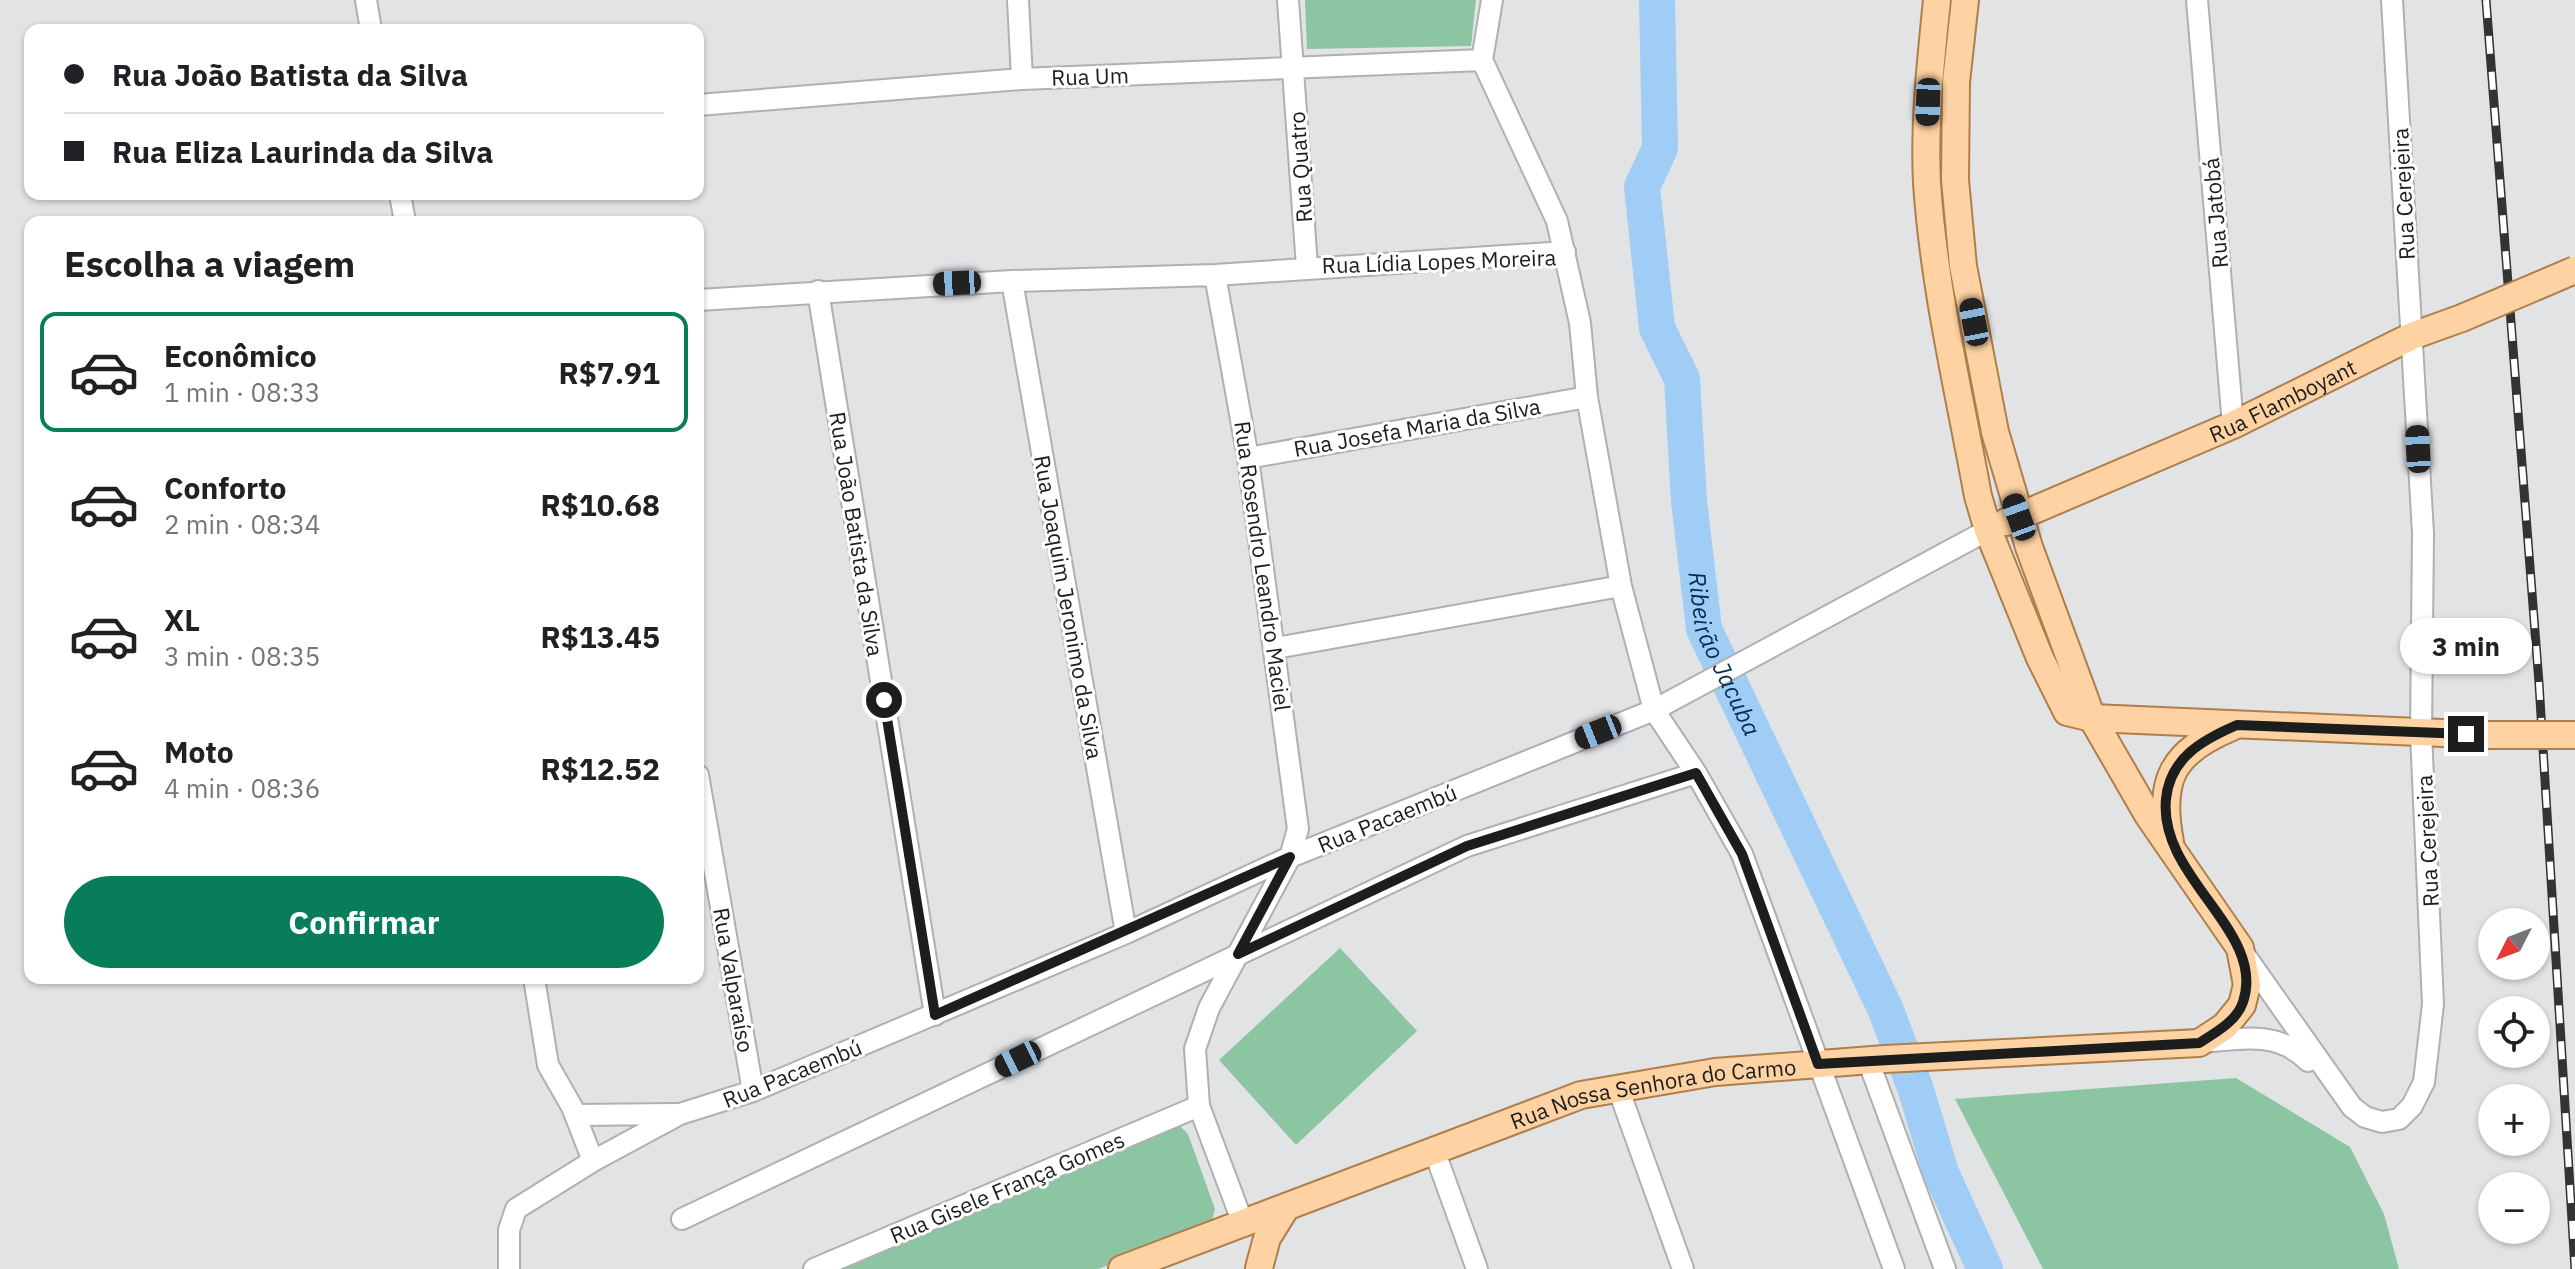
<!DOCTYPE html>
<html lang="pt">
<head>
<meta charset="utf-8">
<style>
	:root { --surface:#fff; --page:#f2f2f2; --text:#202124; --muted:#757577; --line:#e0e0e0; --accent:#087d5a }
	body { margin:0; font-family:"IBM Plex Sans",sans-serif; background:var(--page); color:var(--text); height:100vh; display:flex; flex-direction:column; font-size:30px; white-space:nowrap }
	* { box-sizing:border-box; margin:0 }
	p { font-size:26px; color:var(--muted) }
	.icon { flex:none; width:44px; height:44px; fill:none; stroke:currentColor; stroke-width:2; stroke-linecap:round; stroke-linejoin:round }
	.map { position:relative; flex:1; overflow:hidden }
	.drawer { position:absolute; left:24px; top:216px; width:680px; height:768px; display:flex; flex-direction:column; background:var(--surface); border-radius:16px; box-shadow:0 2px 6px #0004 }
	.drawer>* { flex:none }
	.banner { position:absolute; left:24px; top:24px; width:680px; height:176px; border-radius:16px; box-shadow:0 2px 6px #0004; display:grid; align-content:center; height:176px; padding:0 40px; background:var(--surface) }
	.needle { width:52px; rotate:228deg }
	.buttons { position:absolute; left:2478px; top:908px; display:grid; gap:16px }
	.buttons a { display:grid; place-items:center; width:72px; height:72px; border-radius:50%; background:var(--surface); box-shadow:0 2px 6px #0004; font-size:40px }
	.end { position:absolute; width:36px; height:36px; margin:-18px; border:10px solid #1c1d1d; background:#fff; box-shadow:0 0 0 4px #fff }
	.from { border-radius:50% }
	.bubble { position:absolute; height:56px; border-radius:28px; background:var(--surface); box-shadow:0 2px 6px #0004; font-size:26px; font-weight:700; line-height:56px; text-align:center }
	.car { position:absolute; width:24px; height:48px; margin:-24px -12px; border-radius:10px; box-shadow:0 0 6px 2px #0007; background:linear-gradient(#222 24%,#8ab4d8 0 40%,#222 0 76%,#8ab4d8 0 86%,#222 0) }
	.banner b { display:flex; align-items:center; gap:28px; height:76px; font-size:30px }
	.banner b+b { border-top:2px solid var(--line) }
	.banner i { width:20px; height:20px; background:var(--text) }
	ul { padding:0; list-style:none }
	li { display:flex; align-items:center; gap:24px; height:120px; margin:0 16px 12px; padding:0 24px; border:4px solid transparent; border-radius:16px }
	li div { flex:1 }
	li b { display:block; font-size:30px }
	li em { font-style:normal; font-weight:700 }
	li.on { border-color:var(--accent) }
	li>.icon { width:72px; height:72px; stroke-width:1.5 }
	h2 { padding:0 40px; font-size:36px; line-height:96px }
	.button { display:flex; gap:16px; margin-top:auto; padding:16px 40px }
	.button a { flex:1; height:92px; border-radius:48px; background:var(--accent); color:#fff; font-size:32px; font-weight:700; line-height:92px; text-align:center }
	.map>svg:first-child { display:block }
	.green { fill:#8cc5a1 }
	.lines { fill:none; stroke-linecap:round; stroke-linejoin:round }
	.river { stroke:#a0cdf5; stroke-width:36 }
	.minor-casing { stroke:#afb0b2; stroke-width:24 }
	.major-casing { stroke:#ae7f4b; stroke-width:30 }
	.minor { stroke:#fff; stroke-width:20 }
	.major { stroke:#fed2a2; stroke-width:26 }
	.rail-casing { stroke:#323333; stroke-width:9 }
	.rail { stroke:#fff; stroke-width:6; stroke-dasharray:18; stroke-linecap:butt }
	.major-bridge-casing { stroke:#ae7f4b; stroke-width:30; stroke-linecap:butt }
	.major-bridge { stroke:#fed2a2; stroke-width:26 }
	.route { stroke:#1c1d1d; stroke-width:10 }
	.labels { text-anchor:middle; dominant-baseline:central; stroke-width:6; stroke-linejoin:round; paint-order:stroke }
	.street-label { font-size:22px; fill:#1c1d1d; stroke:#fff }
	.water-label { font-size:24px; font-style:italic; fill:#022f4f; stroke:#fff }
</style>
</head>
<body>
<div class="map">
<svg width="2575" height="1269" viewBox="0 0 2575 1269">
	<rect width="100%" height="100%" fill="#e2e3e5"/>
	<path class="green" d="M1305,0H1476L1471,46L1307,49Z
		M1340,948L1417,1031L1296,1145L1219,1060Z
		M2236,1078L2350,1147L2384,1214L2399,1269H2043L1955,1099Z
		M1179,1125L1188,1134L1215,1209L1212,1221L1203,1230L1098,1269H838Z"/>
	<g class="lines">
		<path class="river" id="s1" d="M1657,0L1660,148L1642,187L1657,328L1682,379L1689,501L1704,629L1885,1008L1915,1087L1941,1173L1985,1269"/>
		<g class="minor-casing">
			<path id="minor" d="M366,0L371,30
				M1018,0L1022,79
				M1288,0L1307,267
				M1492,0L1482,60L1557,221L1580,323L1587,397L1621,586L1654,710L1696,773L1742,854L1894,1269
				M2197,0L2233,425
				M698,105L1022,79L1482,60
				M400,194L405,222
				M1215,275L1248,458L1298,829L1290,857L1209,1008L1195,1049L1199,1106L1244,1226
				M1012,281L1126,933
				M818,291L935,1015
				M698,300L1012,281L1215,275L1565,252
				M1248,458L1587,397
				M1276,648L1621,586
				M698,775L753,1091
				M2244,954L2352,1107L2365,1117L2382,1122L2399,1119L2412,1106L2424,1082L2433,1004L2421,733L2423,533L2392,0
				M534,978L548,1065L572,1107L593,1161
				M2204,1042C2241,1038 2279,1031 2308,1061
				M1868,1060L1945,1269
				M1618,1088L1683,1269
				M575,1115L676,1114
				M1434,1150L1477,1269
				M682,1219L1467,846L1696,773
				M509,1269V1230L516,1209L593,1161L680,1114L753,1091L1126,933L1290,857L1654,710L1988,530
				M814,1269L1199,1106"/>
		</g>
		<g class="major-casing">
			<g id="major">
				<path d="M1937,0C1931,60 1924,122 1927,183C1934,288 1959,392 1978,496L1988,530L2040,658L2067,712L2092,718L2488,735"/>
				<path id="s2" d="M2006,522L2233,425L2412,336L2462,318"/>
				<path d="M2170,842C2158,779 2172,752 2232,727"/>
				<path d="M1259,1268L1267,1238L1285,1209"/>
				<path id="s3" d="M1122,1269L1581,1095L1715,1072L1885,1059L2199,1043L2225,1026L2242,1005L2247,985L2240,948L2148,815L2092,718L2029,547L1995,432L1963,266L1955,180L1956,82L1965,0"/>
			</g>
		</g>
		<use href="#minor" class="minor"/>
		<use href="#major" class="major"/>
		<g class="rail-casing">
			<path id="rail" d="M2486,0L2539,683L2575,1269"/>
		</g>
		<use href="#rail" class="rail"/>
		<g class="major-bridge-casing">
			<path id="major-bridge" d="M2462,318L2575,270
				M2488,735H2575"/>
		</g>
		<use href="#major-bridge" class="major-bridge"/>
	</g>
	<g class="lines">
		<path class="route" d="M884,700L935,1015L1290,857L1238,954L1467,846L1696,773L1742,854L1818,1064L2199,1043C2215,1033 2237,1021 2243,1002C2267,931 2158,878 2166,799C2170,758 2202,740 2237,725L2466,734"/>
	</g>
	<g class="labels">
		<g class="street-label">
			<text transform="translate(1090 76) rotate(-2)">Rua Um</text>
			<text transform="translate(1300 167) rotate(-94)">Rua Quatro</text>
			<text transform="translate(2403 194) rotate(-93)">Rua Cerejeira</text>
			<text transform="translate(2215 213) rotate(-95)">Rua Jatobá</text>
			<text transform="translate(1439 261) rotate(-2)">Rua Lídia Lopes Moreira</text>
			<text stroke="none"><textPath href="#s2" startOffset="302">Rua Flamboyant</textPath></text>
			<text transform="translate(1417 427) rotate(-10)">Rua Josefa Maria da Silva</text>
			<text transform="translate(857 534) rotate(81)">Rua João Batista da Silva</text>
			<text transform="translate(1263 566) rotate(82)">Rua Rosendro Leandro Maciel</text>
			<text transform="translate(1069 607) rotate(80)">Rua Joaquim Jeronimo da Silva</text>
			<text transform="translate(1387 818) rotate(-22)">Rua Pacaembú</text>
			<text transform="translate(2427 841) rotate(-93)">Rua Cerejeira</text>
			<text transform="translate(734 980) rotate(80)">Rua Valparaíso</text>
			<text transform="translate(792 1073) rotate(-22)">Rua Pacaembú</text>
			<text stroke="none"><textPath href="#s3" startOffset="562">Rua Nossa Senhora do Carmo</textPath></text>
			<text transform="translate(1007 1187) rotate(-23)">Rua Gisele França Gomes</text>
		</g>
		<g class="water-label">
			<text stroke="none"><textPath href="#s1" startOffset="670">Ribeirão Jacuba</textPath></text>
		</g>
	</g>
</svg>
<div class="buttons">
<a><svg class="needle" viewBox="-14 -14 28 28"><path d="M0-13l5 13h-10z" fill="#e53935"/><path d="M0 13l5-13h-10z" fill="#757577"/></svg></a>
<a><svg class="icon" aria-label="locate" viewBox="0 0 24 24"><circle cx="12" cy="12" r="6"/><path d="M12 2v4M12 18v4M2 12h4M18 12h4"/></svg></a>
<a>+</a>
<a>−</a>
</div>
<i class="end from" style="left:884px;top:700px"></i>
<i class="end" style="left:2466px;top:734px"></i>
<div class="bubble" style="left:2400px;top:618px;width:132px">3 min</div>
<i class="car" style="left:1928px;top:102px;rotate:182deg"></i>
<i class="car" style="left:957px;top:283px;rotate:267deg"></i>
<i class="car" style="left:1974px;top:322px;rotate:349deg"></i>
<i class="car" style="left:2418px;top:449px;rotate:357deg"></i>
<i class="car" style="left:2019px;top:517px;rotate:340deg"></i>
<i class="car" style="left:1598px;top:732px;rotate:248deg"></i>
<i class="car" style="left:1018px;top:1059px;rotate:244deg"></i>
<div class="banner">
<b><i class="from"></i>Rua João Batista da Silva</b>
<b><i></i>Rua Eliza Laurinda da Silva</b>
</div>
<section class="drawer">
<h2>Escolha a viagem</h2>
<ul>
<li class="on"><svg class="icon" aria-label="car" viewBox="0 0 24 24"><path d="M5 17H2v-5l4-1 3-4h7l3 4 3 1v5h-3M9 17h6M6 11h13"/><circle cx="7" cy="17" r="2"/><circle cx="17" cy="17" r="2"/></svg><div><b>Econômico</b><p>1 min · 08:33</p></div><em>R$7.91</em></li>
<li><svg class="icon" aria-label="car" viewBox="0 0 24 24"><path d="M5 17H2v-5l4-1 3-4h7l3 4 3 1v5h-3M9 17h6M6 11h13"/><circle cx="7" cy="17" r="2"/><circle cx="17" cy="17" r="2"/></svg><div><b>Conforto</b><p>2 min · 08:34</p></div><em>R$10.68</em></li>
<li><svg class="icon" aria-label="car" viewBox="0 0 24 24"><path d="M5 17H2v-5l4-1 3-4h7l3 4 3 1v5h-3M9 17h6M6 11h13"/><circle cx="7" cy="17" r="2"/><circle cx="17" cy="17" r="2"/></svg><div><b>XL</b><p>3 min · 08:35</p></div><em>R$13.45</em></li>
<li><svg class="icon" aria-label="car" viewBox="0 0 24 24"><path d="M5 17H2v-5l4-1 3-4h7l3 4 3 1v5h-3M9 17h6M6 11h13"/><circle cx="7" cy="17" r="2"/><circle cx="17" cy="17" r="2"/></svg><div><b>Moto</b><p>4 min · 08:36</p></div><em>R$12.52</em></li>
</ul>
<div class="button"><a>Confirmar</a></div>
</section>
</div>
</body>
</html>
